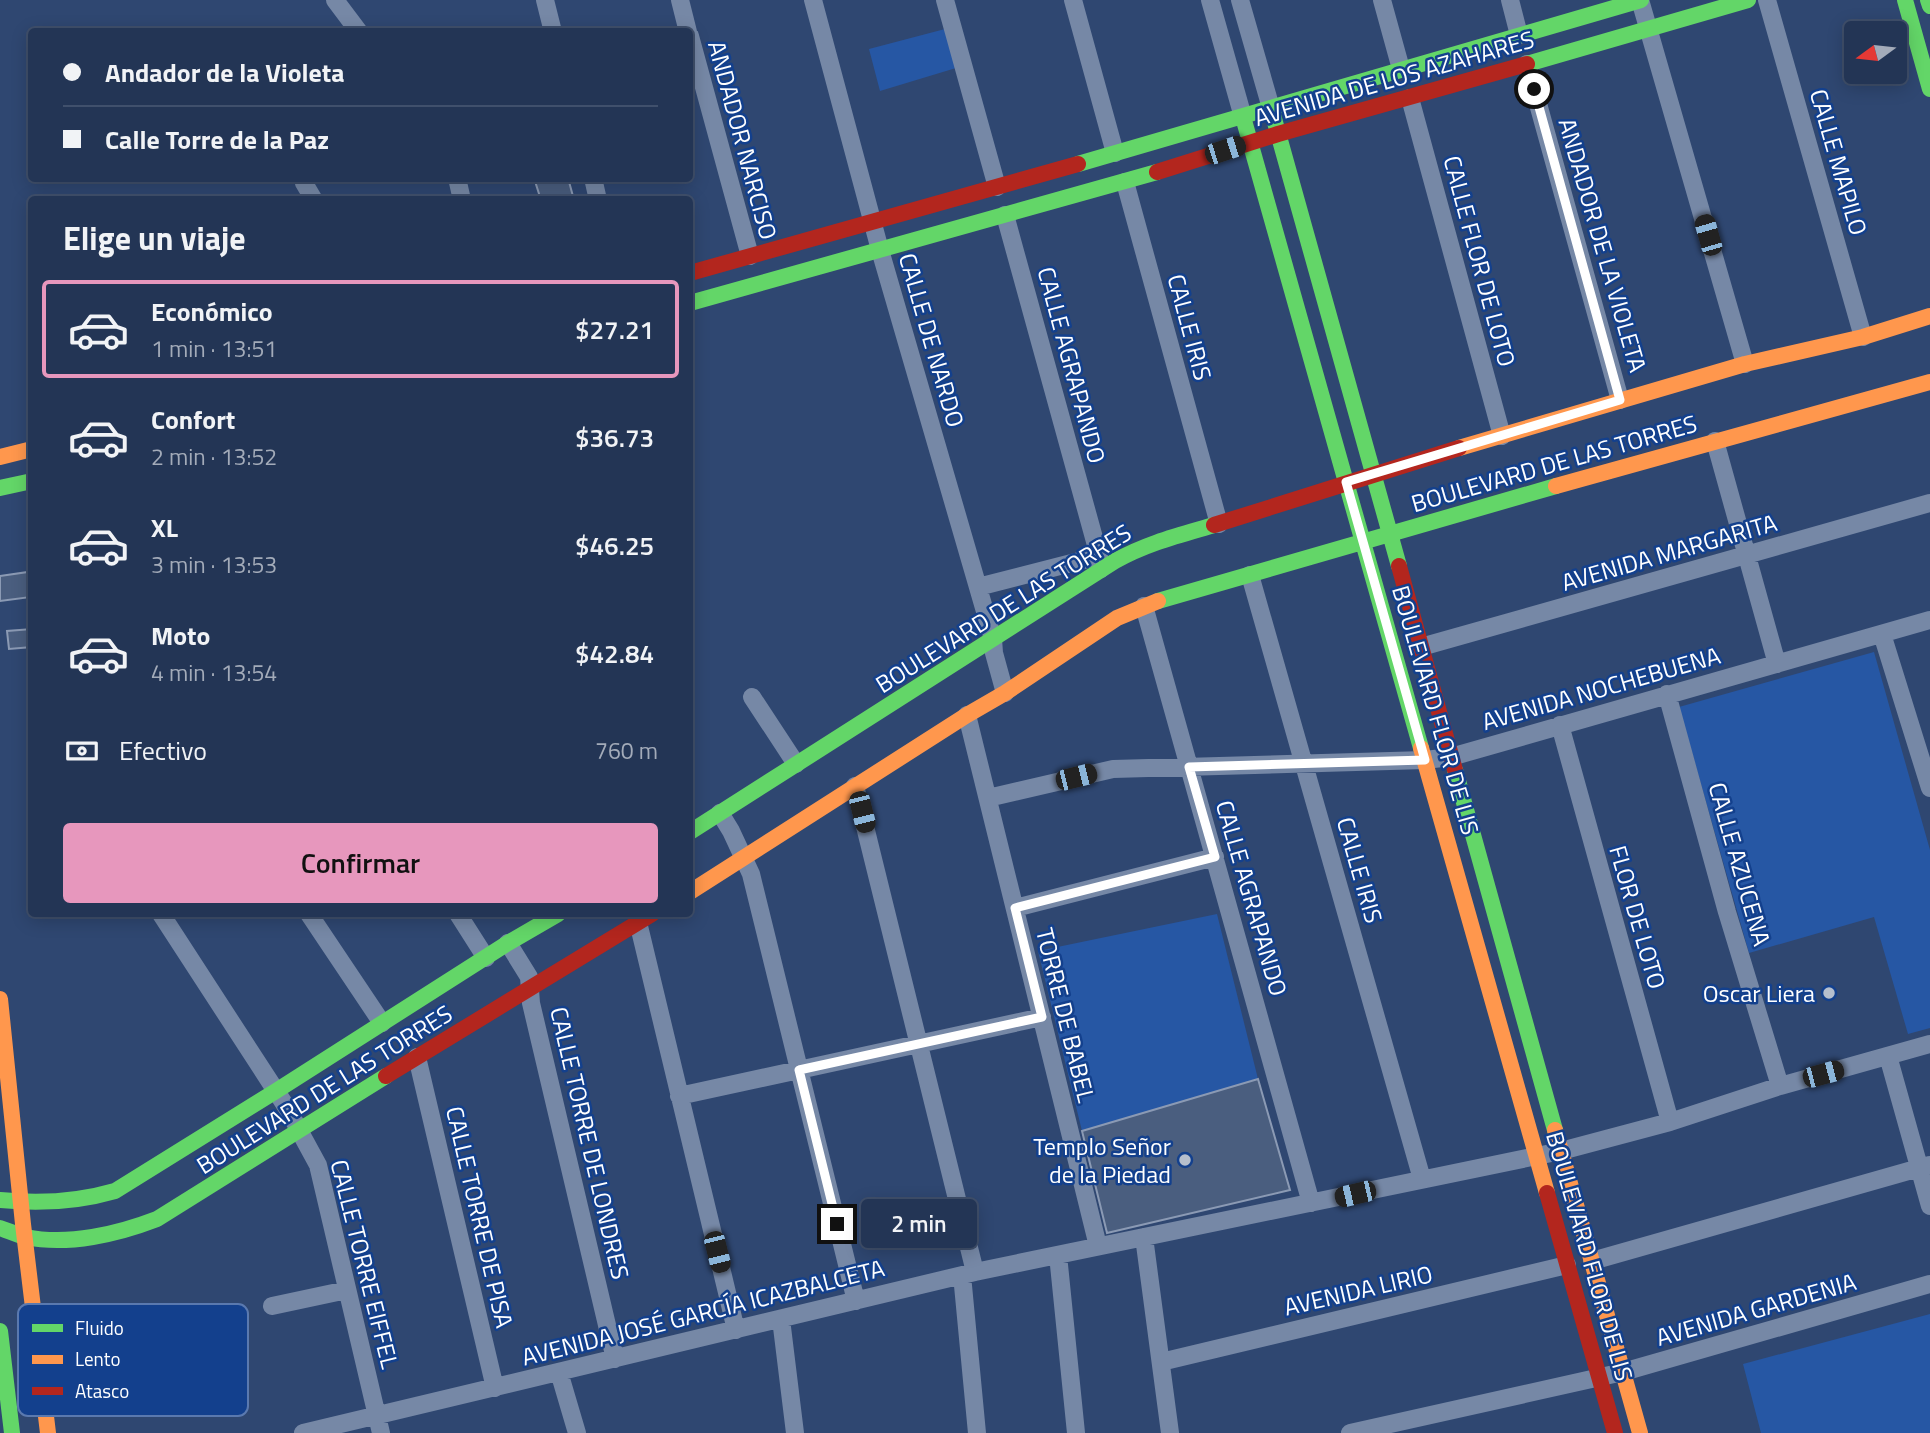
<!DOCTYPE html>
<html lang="es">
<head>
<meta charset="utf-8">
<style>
	:root { --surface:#233555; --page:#2b3d5b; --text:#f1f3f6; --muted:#a3abb9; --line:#40506c; --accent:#e797bd }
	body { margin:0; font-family:"Titillium Web",sans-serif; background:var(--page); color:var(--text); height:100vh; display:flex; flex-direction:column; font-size:26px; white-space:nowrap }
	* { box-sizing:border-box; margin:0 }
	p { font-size:23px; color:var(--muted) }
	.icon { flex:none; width:38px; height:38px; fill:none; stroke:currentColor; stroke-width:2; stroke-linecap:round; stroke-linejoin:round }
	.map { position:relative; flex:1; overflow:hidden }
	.side { position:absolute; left:28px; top:196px; width:665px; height:721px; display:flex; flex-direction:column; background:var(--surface); border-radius:7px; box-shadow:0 4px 18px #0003,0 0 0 2px var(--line) }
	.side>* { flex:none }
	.top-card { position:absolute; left:28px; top:28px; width:665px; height:154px; border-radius:7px; box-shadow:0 4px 18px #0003,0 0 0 2px var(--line); display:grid; align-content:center; height:154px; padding:0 35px; background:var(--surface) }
	.needle { width:46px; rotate:255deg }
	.tools { position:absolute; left:1844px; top:21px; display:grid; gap:14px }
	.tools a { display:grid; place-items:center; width:63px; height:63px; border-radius:7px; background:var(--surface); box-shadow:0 4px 18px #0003,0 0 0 2px var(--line); font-size:35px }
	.end { position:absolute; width:32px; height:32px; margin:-16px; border:9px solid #fff; background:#111; box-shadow:0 0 0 4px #111 }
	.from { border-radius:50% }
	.bubble { position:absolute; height:49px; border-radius:7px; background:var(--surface); box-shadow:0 4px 18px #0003,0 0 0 2px var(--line); font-size:23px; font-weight:600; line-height:49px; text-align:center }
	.car { position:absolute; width:21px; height:42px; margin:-21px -10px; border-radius:9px; box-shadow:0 0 5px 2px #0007; background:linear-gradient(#222 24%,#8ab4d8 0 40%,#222 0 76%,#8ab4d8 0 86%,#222 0) }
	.top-card b { display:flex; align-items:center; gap:24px; height:66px; font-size:26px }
	.top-card b+b { border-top:2px solid var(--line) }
	.top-card i { width:18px; height:18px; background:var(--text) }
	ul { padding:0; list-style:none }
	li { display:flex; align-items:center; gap:21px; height:98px; margin:0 14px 10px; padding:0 21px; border:4px solid transparent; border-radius:7px }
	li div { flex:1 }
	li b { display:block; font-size:26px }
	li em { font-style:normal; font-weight:600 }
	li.selected { border-color:var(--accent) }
	li>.icon { width:63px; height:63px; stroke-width:1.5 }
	h2 { padding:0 35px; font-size:32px; line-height:84px }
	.pay { display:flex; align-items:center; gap:18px; height:77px; padding:0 35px; font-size:26px }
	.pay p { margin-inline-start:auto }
	.primary-button { display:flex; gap:14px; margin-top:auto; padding:14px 35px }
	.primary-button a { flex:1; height:80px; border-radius:7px; background:var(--accent); color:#111; font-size:28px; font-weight:600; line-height:80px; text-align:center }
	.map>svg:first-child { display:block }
	.green { fill:#2657a4 }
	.building { fill:#4a5e7f; stroke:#8b9ab4; stroke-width:2 }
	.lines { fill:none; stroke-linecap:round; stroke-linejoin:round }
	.street { stroke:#7688a6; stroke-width:18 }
	.fast { stroke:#63d668; stroke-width:16 }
	.slow { stroke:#ff974d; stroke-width:16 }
	.jam { stroke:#b3261e; stroke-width:16 }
	.route { stroke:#fff; stroke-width:9 }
	.poi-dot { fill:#b6bfcd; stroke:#13408d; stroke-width:2.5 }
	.labels { text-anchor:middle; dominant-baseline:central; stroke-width:5; stroke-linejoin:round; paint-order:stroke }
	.street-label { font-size:24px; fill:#fff; stroke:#13408d }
	.poi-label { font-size:24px; fill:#fff; stroke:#13408d; text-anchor:end }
	.key { fill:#13408d; stroke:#5a79af; stroke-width:2 }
	.key-label { font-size:19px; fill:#fff }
</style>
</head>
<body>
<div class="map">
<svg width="1930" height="1433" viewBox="0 0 1930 1433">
	<rect width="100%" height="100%" fill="#2f4771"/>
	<path class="green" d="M945,29L956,68L880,91L869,49Z
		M1874,652L1930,850V1028L1908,1034L1874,917L1749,953L1679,707Z
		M1217,914L1258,1079L1082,1131L1038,951Z
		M1930,1314V1433H1761L1743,1364Z"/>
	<path class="building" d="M534,178H568L574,200H541Z
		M28,572L31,597L0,601V576Z
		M32,629V647L9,649L7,631Z
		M1258,1079L1290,1190L1107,1233L1082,1131Z"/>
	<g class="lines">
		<path class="street" d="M335,0L359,32
			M545,0L553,32
			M680,0L688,32
			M813,0L880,250L993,639L994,653L1005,693
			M945,0L997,187
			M1073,0L1115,153
			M1210,0L1243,117
			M1240,0L1271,108
			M1382,0L1401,69
			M1510,0L1519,35
			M1640,0L1745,364
			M1767,0L1863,337
			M690,36L750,256
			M1527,64L1620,400
			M1410,98L1502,436
			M303,178L304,183L314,200
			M457,178L462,200
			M593,178L598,200
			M1125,182L1219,524
			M1005,215L1099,556L1101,569
			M1715,441L1777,664
			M1250,575L1422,1179
			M978,587L1099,556
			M1144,606L1311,1203
			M1882,634L1930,788
			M1421,647L1930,503
			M1667,694L1727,912L1780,1086
			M752,697L796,764
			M967,715L1098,1246
			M1560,725L1670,1122
			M855,786L975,1272
			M988,798L1113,769L1425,760L1451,757L1930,620
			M720,813L731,831L751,874L856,1301
			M1015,908L1215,857
			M161,914L287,1108L318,1165L381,1433
			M309,914L382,1023
			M458,914L486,958
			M638,922L736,1330
			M508,943L529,977L531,1003L615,1359
			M1888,1056L1930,1206
			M417,1057L495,1388
			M679,1096L1042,1017
			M1144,1237L1170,1433
			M1058,1255L1076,1433
			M1592,1261L1930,1165
			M962,1275L977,1433
			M272,1306L347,1290
			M781,1319L795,1433
			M1161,1362L1567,1265
			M559,1372L577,1433
			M303,1433L975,1272L1561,1151L1670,1122L1780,1086L1930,1044
			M1350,1433L1623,1372L1930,1284"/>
		<path class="fast" d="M1905,0L1930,89
			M1928,0L1930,6
			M1527,64L1748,0
			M1271,108L1399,566
			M1243,117L1421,748
			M1078,164L1641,0
			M690,303L1157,172
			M0,488L32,481
			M1158,601L1556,486
			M1455,770L1555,1130
			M690,832L1115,561C1147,543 1180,535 1214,525
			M0,1200C39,1204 77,1202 115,1191L276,1091L508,943L558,914
			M0,1228C9,1231 17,1235 26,1237C68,1246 118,1234 157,1219L386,1076
			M0,1331L12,1433"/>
		<path class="slow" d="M1459,448L1745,364L1863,337L1930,316
			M0,457L32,449
			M1556,486L1930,382
			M1421,748L1547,1193
			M690,892L967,715L1005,693L1117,618L1158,601
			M0,999L23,1224L48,1433
			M1555,1130L1640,1433"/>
		<path class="jam" d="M1157,172L1278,134L1527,64
			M690,273L1078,164
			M1214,525L1459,448
			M1399,566L1455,770
			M386,1076L652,914
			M1547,1193L1615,1433"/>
	</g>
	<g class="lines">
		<path class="route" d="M837,1224L799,1070L1042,1017L1015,908L1215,857L1189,767L1425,760L1346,482L1620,400L1534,89"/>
	</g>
	<g class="poi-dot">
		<circle cx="1829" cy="993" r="7"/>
		<circle cx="1185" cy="1160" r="7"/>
	</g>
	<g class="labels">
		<g class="street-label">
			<text transform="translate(1394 78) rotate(-16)">AVENIDA DE LOS AZAHARES</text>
			<text transform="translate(743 140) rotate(75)">ANDADOR NARCISO</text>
			<text transform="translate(1839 162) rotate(74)">CALLE MAPILO</text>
			<text transform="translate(1603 245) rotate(74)">ANDADOR DE LA VIOLETA</text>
			<text transform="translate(1480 261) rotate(75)">CALLE FLOR DE LOTO</text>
			<text transform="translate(1190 327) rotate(75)">CALLE IRIS</text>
			<text transform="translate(932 340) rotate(74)">CALLE DE NARDO</text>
			<text transform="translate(1072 365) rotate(75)">CALLE AGRAPANDO</text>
			<text transform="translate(1554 463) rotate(-16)">BOULEVARD DE LAS TORRES</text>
			<text transform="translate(1669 552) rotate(-16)">AVENIDA MARGARITA</text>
			<text transform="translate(1003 608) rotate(-32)">BOULEVARD DE LAS TORRES</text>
			<text transform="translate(1601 688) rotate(-16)">AVENIDA NOCHEBUENA</text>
			<text transform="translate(1436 710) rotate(74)">BOULEVARD FLOR DE LIS</text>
			<text transform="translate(1740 864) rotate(74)">CALLE AZUCENA</text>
			<text transform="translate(1360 870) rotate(74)">CALLE IRIS</text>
			<text transform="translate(1252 898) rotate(74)">CALLE AGRAPANDO</text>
			<text transform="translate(1638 917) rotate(74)">FLOR DE LOTO</text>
			<text transform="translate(1066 1015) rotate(76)">TORRE DE BABEL</text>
			<text transform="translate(324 1089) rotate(-32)">BOULEVARD DE LAS TORRES</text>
			<text transform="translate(590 1143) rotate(77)">CALLE TORRE DE LONDRES</text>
			<text transform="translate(480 1217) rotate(77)">CALLE TORRE DE PISA</text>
			<text transform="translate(1590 1256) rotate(74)">BOULEVARD FLOR DE LIS</text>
			<text transform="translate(365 1264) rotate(76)">CALLE TORRE EIFFEL</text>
			<text transform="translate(1358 1290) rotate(-13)">AVENIDA LIRIO</text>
			<text transform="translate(1756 1309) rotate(-16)">AVENIDA GARDENIA</text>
			<text transform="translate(703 1312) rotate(-14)">AVENIDA JOSÉ GARCÍA ICAZBALCETA</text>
		</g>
		<g class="poi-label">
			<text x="1815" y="993">Oscar Liera</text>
			<text x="1171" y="1146">Templo Señor<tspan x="1171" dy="28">de la Piedad</tspan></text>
		</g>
	</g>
	<rect x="18" y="1304" width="230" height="112" rx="10" class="key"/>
	<rect x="32" y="1324" width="31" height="8" fill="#63d668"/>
	<rect x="32" y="1355" width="31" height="9" fill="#ff974d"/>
	<rect x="32" y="1387" width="31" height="8" fill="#b3261e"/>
	<g class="key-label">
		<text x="75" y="1335">Fluido</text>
		<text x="75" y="1366">Lento</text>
		<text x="75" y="1398">Atasco</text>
	</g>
</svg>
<div class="tools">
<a><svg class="needle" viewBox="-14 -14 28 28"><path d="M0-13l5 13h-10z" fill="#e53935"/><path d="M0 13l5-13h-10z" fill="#a3abb9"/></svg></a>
</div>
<i class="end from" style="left:1534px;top:89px"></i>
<i class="end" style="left:837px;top:1224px"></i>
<div class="bubble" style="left:861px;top:1199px;width:116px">2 min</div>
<i class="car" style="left:1225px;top:150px;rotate:72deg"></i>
<i class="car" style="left:1708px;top:235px;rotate:344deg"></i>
<i class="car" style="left:1076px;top:777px;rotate:76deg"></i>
<i class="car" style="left:862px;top:812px;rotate:166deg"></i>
<i class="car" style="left:1823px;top:1074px;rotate:75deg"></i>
<i class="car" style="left:1355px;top:1194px;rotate:257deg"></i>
<i class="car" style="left:717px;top:1252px;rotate:166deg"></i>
<div class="top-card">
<b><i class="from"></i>Andador de la Violeta</b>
<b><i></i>Calle Torre de la Paz</b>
</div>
<section class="side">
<h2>Elige un viaje</h2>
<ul>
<li class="selected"><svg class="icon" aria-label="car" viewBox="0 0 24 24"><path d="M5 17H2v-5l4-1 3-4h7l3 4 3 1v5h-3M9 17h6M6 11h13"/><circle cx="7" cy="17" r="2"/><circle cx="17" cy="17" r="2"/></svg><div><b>Económico</b><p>1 min · 13:51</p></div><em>$27.21</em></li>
<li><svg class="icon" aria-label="car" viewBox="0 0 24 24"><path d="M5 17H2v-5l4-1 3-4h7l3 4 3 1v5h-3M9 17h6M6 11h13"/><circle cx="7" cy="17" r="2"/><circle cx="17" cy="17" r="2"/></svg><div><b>Confort</b><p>2 min · 13:52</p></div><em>$36.73</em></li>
<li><svg class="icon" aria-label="car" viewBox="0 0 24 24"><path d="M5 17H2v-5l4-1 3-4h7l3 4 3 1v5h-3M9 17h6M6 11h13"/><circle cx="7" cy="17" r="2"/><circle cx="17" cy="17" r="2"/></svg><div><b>XL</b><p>3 min · 13:53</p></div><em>$46.25</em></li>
<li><svg class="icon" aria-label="car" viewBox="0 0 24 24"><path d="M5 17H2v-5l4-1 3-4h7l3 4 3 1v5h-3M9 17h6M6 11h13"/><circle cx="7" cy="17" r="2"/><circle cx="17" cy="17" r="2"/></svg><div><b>Moto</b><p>4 min · 13:54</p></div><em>$42.84</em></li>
</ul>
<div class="pay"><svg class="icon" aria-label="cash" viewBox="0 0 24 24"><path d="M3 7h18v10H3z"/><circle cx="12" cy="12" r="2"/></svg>Efectivo<p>760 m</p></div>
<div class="primary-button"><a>Confirmar</a></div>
</section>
</div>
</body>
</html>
